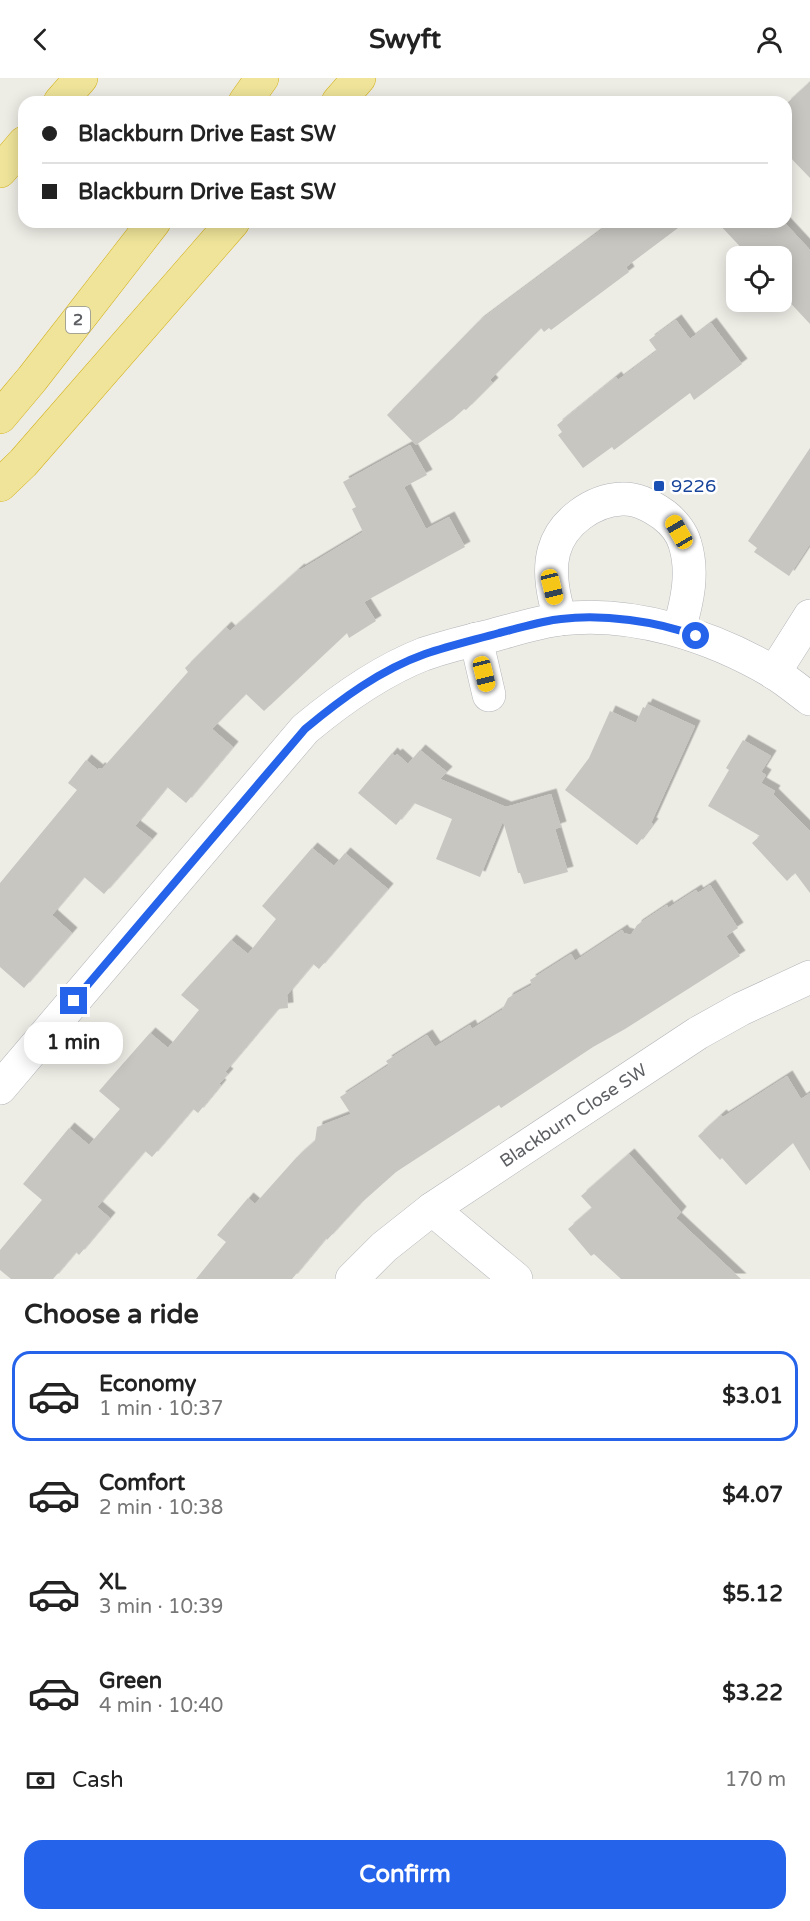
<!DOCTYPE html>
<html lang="en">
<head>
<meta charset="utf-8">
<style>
	:root { --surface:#fff; --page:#f6f6f6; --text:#222; --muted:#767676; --line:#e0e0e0; --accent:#2563eb }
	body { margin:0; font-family:"Varela Round",sans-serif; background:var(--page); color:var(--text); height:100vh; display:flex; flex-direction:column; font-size:22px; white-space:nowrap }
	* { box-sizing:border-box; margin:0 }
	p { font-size:20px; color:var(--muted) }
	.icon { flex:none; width:33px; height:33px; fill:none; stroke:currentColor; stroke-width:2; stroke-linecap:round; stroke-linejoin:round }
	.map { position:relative; height:1201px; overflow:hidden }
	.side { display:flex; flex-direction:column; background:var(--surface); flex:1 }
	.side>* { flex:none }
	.hud { position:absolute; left:18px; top:18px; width:774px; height:132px; border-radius:18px; box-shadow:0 3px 15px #0003; display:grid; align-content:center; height:132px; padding:0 24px; background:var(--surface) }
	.buttons { position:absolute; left:726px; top:168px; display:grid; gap:12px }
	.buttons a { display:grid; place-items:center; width:66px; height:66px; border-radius:12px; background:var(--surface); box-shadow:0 3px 15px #0003; font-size:30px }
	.end { position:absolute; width:27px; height:27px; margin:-14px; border:8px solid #2563eb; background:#fff; box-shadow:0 0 0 3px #fff }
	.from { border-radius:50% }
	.bubble { position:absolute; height:42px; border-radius:18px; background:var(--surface); box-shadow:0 3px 15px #0003; font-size:20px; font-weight:700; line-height:42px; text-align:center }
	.car { position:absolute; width:18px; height:36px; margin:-18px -9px; border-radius:8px; box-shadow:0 0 4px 2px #0007; background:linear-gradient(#f5c518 24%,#345 0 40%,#f5c518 0 76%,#345 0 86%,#f5c518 0) }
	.hud b { display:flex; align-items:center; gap:21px; height:57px; font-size:22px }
	.hud b+b { border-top:2px solid var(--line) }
	.hud i { width:15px; height:15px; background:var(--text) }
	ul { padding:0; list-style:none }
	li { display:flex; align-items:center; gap:18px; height:90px; margin:0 12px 9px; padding:0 12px; border:3px solid transparent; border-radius:18px }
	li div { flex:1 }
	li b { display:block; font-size:22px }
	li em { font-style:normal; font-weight:700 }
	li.current { border-color:var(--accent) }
	li>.icon { width:54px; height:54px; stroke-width:1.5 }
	h2 { padding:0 24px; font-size:27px; line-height:72px }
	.pay { display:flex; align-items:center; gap:15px; height:66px; padding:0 24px; font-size:22px }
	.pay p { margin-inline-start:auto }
	.action { display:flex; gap:12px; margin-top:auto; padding:12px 24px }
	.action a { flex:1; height:69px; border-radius:18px; background:var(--accent); color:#fff; font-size:24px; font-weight:700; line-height:69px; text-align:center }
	header { display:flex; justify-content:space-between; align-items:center; height:78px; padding:0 24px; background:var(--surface); font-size:27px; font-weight:700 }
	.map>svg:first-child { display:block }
	.building { fill:#c8c6c1; filter:url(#shadow) }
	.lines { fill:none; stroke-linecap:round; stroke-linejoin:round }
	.minor-casing { stroke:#b2b4b8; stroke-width:34 }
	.highway-casing { stroke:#d4b21d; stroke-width:34 }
	.minor { stroke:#fff; stroke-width:33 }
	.highway { stroke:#efe499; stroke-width:33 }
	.route { stroke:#2563eb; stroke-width:8 }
	.transit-dot { fill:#1a4fb4; stroke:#fff; stroke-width:2 }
	.labels { text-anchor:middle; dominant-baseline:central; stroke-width:5; stroke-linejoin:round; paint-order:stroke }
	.shield { fill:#fff; stroke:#8e8f92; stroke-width:1.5 }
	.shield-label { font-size:16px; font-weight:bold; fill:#5d5f63 }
	.transit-label { font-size:18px; fill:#164399; stroke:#fff; text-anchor:start }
	.street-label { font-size:18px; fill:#5d5f63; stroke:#fff }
</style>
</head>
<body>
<header><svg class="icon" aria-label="back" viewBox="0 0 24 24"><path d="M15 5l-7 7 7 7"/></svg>Swyft<svg class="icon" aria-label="person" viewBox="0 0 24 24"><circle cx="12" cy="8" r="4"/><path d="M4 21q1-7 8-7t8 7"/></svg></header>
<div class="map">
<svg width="810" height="1201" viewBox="0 0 810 1201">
	<defs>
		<filter id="shadow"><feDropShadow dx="5.5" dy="-5.5" stdDeviation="0" flood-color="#0004"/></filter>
	</defs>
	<rect width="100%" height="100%" fill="#edece5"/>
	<path class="building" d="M810,4V100L786,75V26Z
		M612,144H686L626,189L629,194L551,252L549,250L544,254L541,250L490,302L493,305L466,332L464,331L453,341L416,367L387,337L478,244Z
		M717,144H784L810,172V246L782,216V178H749Z
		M676,242L690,261L711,245L742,286L694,322L690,315L614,372L612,369L583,390L558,357L562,354L557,347L616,299L618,302L657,273L649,262Z
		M410,367L427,397L404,409L426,451L449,439L465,469L364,524L376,543L349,560L347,555L264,633L246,616L212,651L233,669L186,725L167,709L135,748L152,761L104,816L84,799L52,837L72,855L24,910L0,889V805L77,712L68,705L86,682L98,692L99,690L102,691L188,594L185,590L226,549L230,553L299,491L300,492L363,454L352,431L356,429L343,404Z
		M810,370V466L789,498L754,474L757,470L748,463Z
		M647,626L695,648L651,745L653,746L637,767L565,712L589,680L610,633L636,645L643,629L645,630Z
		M743,662L771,678L761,694L766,697L761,705L775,713L773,716L810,753V815L795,795L787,803L752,765L760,758L708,728L729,692L726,690Z
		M420,672L447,694L440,701L506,729L551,716L561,749L555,751L568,794L524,806L520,795H518L503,743L480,799L436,781L452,741L414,725L396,747L358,715L392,675L395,678L397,676L408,686Z
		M312,770L334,788L345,775L388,811L319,891L313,886L287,917L288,930L278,931L225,994L228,996L219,1006L221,1007L198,1035L193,1031L152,1079L145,1073L97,1129L110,1140L79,1177L76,1174L53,1201H11L0,1192V1172L42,1122L23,1106L69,1050L89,1067L120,1031L99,1013L150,955L168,970L199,932L181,917L231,862L248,876L276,841L262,828Z
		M710,807L738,850L726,858L740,878L625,951L593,969L501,1030L499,1027L396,1094L360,1126L327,1162L326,1160L292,1201H196L226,1164L217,1157L248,1120L255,1126L296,1080L315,1063L317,1049L351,1036L340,1019L389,987L386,983L427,957L435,969L470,947L472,951L502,932L508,920L532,907L530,902L571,876L575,883L622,852L624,855L631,857L637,847L667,827L668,830L696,812L698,815Z
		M787,998L801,1021L810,1015V1093L793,1065L746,1107L722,1080L720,1082L698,1058L721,1037L723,1039Z
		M629,1076L681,1134L676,1140L741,1201H621L594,1176L591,1178L568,1151L592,1130L581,1118Z"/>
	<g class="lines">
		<g class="minor-casing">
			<g id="minor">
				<path d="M560,541C554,520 548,495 554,473C562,444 593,422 622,421C637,420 653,429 664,437C673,444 682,455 685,466C694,495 687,524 679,552"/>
				<path d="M476,561L489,617"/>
				<path d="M774,595L810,538"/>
				<path d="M0,1010L305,651C341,621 380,593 424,576C445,569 468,563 490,558C513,552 537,544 561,541C632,532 712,558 773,594C786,602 798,612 810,621"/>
				<path d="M432,1131L516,1201"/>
				<path id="s1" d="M352,1201L384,1169L432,1131L698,955L741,931L810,899"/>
			</g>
		</g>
		<g class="highway-casing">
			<path id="highway" d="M60,24L81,0
				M245,24L262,0
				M338,24L359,0
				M0,93L24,65
				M0,339L32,301L154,144
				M0,407L23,385L233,144"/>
		</g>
		<use href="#minor" class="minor"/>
		<use href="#highway" class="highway"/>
	</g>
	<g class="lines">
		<path class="route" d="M74,923L305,651C341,621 380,592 425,576C449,568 474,562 499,555C520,550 541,543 561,541C603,536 657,543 696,558"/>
	</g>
	<rect class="transit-dot" x="653" y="402" width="12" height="12" rx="3"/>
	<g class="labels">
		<rect class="shield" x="66" y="229" width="24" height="26" rx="4.5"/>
		<g class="shield-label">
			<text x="78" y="242">2</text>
		</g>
		<g class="transit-label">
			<text x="671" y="408">9226</text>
		</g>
		<g class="street-label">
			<text stroke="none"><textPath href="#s1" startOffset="276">Blackburn Close SW</textPath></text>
		</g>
	</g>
</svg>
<div class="buttons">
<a><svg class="icon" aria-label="locate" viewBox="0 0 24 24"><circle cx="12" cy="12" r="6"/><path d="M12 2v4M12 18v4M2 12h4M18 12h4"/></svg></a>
</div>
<i class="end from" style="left:696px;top:558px"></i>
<i class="end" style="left:74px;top:923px"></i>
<div class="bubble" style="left:24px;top:944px;width:99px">1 min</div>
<i class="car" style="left:679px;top:454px;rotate:330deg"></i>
<i class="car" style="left:552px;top:509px;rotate:166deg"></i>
<i class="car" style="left:484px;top:596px;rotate:166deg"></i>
<div class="hud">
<b><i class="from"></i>Blackburn Drive East SW</b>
<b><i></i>Blackburn Drive East SW</b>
</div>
</div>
<section class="side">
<h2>Choose a ride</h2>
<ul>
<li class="current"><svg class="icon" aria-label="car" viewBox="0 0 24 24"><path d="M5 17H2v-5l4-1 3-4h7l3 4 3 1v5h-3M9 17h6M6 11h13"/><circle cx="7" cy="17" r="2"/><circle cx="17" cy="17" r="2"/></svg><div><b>Economy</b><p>1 min · 10:37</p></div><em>$3.01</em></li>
<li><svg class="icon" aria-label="car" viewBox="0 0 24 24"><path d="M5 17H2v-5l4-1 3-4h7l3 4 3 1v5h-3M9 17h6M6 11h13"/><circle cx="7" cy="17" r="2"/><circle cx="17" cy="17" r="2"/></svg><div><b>Comfort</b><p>2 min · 10:38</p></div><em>$4.07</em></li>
<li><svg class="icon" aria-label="car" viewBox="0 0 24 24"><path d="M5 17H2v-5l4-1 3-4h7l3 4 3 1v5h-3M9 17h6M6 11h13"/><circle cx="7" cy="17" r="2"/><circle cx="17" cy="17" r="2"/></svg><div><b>XL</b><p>3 min · 10:39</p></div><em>$5.12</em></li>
<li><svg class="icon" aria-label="car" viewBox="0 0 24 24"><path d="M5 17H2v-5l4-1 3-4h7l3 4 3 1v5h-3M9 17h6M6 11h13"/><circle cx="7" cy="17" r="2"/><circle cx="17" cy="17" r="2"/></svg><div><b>Green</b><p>4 min · 10:40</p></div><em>$3.22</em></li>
</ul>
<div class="pay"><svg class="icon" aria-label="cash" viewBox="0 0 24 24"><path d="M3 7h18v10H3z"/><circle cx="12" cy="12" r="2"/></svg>Cash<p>170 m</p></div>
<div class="action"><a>Confirm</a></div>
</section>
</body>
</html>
